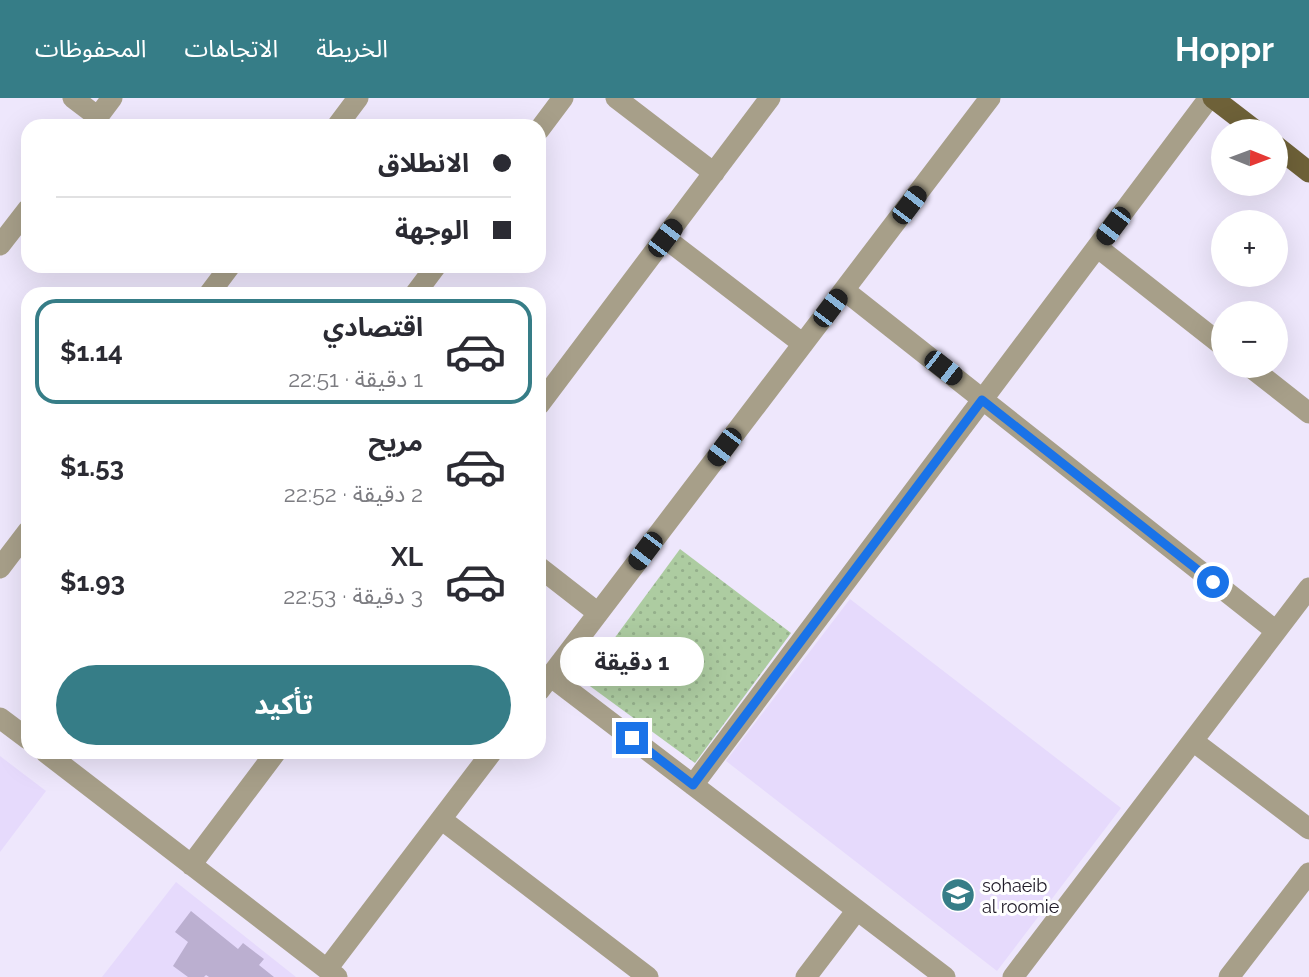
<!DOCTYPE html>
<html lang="ar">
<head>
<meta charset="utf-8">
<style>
	:root { --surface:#fff; --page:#f7f7f7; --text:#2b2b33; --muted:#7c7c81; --line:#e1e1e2; --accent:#367d87 }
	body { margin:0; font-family:Raleway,"Noto Sans Arabic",sans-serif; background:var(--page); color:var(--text); direction:rtl; height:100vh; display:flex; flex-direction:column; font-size:26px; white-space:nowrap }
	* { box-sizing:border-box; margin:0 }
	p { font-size:23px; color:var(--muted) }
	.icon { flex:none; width:38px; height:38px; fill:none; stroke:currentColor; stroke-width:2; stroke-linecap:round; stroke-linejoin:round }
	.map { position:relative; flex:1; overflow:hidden; direction:ltr }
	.details { position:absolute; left:21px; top:189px; width:525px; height:472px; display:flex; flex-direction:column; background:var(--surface); border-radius:21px; box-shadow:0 7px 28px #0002; direction:rtl }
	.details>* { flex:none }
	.guide { position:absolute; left:21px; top:21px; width:525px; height:154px; border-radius:21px; box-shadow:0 7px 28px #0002; direction:rtl; display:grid; align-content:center; height:154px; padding:0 35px; background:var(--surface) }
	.needle { width:46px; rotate:91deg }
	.buttons { position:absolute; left:1211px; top:21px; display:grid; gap:14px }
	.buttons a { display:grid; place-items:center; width:77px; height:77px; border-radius:50%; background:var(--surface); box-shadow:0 7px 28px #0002; font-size:35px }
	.end { position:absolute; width:32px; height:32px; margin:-16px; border:9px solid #1a73e8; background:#fff; box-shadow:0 0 0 4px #fff }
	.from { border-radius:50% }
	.bubble { position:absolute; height:49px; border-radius:24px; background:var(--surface); box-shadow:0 7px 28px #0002; font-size:23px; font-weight:700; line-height:49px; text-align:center; direction:rtl }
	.car { position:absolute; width:21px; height:42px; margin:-21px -10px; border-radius:9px; box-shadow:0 0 5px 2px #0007; background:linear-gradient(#222 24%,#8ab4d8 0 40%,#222 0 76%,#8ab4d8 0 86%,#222 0) }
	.guide b { display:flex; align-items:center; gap:24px; height:66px; font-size:26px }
	.guide b+b { border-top:2px solid var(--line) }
	.guide i { width:18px; height:18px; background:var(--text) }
	ul { padding:12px 0 0; list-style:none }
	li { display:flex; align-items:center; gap:21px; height:105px; margin:0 14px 10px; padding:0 21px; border:4px solid transparent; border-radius:21px }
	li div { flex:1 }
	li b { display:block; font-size:26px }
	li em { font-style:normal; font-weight:700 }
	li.current { border-color:var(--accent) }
	li>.icon { width:63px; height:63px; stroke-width:1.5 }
	.action { display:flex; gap:14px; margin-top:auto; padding:14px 35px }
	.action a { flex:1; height:80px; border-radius:42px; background:var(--accent); color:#fff; font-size:28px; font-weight:700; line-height:80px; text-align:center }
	header { display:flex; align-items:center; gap:42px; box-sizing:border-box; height:98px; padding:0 35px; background:var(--accent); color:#fff }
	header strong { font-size:33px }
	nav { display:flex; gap:38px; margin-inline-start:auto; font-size:24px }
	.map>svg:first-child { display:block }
	.built { fill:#e6dafc }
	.park { fill:url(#park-dots) }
	.building { fill:#bbafd0 }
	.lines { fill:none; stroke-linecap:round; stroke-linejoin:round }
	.minor { stroke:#a79f89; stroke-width:21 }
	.major { stroke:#6e6138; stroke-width:21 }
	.route { stroke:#1a73e8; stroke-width:9 }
	.labels { text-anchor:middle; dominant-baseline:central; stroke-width:6; stroke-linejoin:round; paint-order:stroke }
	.poi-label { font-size:18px; fill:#1f1a27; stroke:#fff; text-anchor:start }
</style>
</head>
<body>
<header>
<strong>Hoppr</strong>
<nav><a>الخريطة</a><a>الاتجاهات</a><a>المحفوظات</a></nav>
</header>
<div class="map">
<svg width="1309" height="879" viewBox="0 0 1309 879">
	<defs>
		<pattern id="park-dots" width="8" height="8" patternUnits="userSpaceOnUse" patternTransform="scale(1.75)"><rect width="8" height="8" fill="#adcca1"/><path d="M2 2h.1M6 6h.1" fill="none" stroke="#94af8b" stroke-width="1.8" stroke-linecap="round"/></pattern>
	</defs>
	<rect width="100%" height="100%" fill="#eee7fc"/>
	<path class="built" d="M850,501L1121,710L997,873L726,663Z
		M0,658L46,693L0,754Z
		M176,784L296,879H102Z"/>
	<path class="park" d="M680,451L791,535L695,665L583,583Z"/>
	<path class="building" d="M191,813L238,851L243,845L264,861L259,867L274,879H209L206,877L204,879H188L173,868L188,844L175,834Z"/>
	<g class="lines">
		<path class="minor" d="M73,0L98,19
			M616,0L714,75
			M91,28L112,0
			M337,28L358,0
			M539,32L563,0
			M665,140L803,246
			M0,147L28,111
			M1097,149L1223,248
			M844,192L1276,533
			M209,196L230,168
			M415,196L436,168
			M1249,268L1309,315
			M539,307L770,0
			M539,469L598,515
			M0,470L28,433
			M550,578L945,879
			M539,593L990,0
			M0,620L28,641
			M1193,643L1309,731
			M45,654L337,879
			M693,687L1209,0
			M441,721L648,879
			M191,767L276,654
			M327,871L492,654
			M806,879L857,812
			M1013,879L1309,490
			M1229,879L1309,775"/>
		<path class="major" d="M1213,0L1256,33
			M1276,48L1309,74"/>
	</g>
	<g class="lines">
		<path class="route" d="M632,640L693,687L982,302L1213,484"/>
	</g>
	<defs>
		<g id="school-disc" transform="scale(1.75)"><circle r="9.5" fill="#367d87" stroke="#fff"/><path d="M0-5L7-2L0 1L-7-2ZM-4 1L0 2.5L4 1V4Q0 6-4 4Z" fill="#fff"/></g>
	</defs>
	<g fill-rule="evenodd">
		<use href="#school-disc" x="958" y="797"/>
	</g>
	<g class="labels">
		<g class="poi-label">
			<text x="982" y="787">sohaeib<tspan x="982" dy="21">al roomie</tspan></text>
		</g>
	</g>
</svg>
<div class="buttons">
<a><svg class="needle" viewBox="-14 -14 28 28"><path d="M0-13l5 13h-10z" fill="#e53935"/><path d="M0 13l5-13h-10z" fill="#7c7c81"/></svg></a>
<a>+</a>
<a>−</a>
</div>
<i class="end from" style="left:1213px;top:484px"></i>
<i class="end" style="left:632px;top:640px"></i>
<div class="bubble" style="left:560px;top:539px;width:144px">1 دقيقة</div>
<i class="car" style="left:909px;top:107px;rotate:37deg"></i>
<i class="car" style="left:1113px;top:128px;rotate:217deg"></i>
<i class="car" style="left:665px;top:140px;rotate:37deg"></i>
<i class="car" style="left:830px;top:210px;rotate:37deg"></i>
<i class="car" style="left:943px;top:270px;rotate:128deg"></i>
<i class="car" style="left:724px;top:349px;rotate:217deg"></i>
<i class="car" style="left:645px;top:453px;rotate:217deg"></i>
<div class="guide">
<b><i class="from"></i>الانطلاق</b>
<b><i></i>الوجهة</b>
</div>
<section class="details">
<ul>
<li class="current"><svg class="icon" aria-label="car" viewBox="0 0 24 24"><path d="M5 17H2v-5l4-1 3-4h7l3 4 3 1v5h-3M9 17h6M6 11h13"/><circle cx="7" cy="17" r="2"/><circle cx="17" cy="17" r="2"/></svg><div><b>اقتصادي</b><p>1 دقيقة · 22:51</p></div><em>$1.14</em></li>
<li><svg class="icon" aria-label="car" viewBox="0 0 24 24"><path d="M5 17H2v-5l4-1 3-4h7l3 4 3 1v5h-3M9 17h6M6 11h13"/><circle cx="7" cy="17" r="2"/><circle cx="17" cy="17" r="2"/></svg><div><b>مريح</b><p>2 دقيقة · 22:52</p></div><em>$1.53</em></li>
<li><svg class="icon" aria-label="car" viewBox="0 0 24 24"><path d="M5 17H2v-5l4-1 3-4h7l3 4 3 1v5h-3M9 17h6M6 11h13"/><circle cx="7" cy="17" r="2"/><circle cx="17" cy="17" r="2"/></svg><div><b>XL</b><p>3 دقيقة · 22:53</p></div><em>$1.93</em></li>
</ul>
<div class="action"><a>تأكيد</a></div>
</section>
</div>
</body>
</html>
